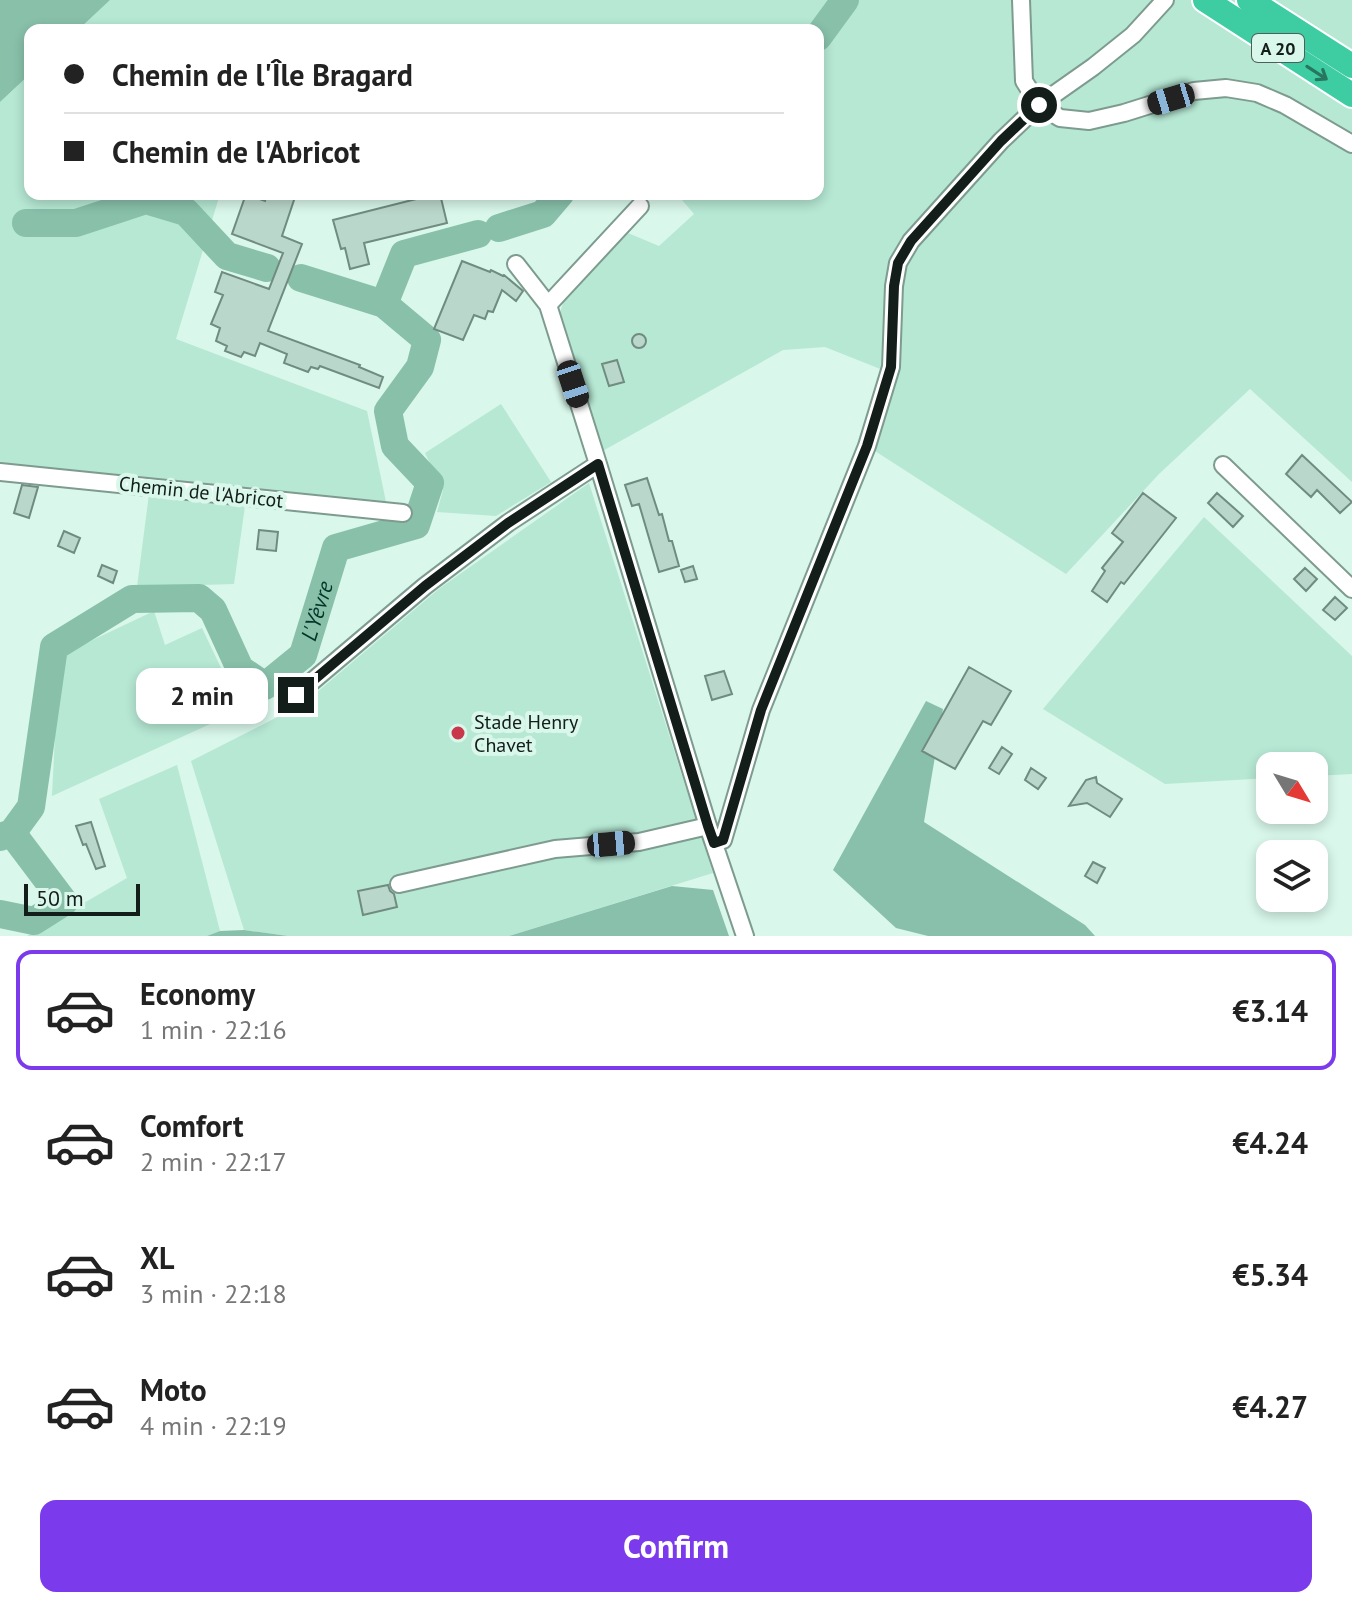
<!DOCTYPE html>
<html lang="en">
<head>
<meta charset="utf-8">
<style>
	:root { --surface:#fff; --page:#f6f6f6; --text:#222; --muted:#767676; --line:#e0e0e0; --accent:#7c3aed }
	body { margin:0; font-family:"PT Sans",sans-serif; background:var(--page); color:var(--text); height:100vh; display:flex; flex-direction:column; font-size:30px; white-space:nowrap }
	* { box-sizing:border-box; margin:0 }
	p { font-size:26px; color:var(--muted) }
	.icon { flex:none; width:44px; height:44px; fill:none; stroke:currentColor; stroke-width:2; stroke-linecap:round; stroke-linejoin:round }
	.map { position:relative; height:936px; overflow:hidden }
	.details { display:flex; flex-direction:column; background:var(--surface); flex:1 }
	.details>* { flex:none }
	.top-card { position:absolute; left:24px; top:24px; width:800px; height:176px; border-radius:16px; box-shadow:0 4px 12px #0003; display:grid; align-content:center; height:176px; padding:0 40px; background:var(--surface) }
	.needle { width:52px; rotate:128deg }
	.fabs { position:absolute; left:1256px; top:752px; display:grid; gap:16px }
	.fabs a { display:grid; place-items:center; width:72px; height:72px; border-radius:16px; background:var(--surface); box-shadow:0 4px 12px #0003; font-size:40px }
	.scale { position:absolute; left:24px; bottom:20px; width:116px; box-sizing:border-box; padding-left:8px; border:4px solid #131e1a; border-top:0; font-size:22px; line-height:28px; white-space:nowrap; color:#131e1a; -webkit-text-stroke:6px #d9f7eb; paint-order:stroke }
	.end { position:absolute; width:36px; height:36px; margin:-18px; border:10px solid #131e1a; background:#fff; box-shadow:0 0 0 4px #fff }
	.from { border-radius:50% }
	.bubble { position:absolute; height:56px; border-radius:16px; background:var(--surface); box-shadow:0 4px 12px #0003; font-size:26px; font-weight:600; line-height:56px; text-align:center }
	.car { position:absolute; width:24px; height:48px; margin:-24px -12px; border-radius:10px; box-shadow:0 0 6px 2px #0007; background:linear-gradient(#222 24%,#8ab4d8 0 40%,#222 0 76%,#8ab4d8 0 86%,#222 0) }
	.top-card b { display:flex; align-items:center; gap:28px; height:76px; font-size:30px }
	.top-card b+b { border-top:2px solid var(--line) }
	.top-card i { width:20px; height:20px; background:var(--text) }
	ul { padding:14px 0 0; list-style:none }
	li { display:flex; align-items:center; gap:24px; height:120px; margin:0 16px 12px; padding:0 24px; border:4px solid transparent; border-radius:16px }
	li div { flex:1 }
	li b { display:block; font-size:30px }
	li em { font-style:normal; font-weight:600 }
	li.on { border-color:var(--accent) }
	li>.icon { width:72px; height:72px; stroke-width:1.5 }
	.primary-button { display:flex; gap:16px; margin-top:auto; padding:16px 40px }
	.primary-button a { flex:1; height:92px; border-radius:16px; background:var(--accent); color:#fff; font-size:32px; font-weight:600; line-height:92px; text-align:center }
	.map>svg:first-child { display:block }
	.green { fill:#b6e8d4 }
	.forest { fill:#88c0ab }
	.water { fill:#88c0aa }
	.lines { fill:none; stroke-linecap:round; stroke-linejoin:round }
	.river { stroke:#88c0aa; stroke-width:28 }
	.building { fill:#bad7cb; stroke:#708c80; stroke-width:2 }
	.minor-casing { stroke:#7e9b8f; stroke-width:20 }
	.highway-casing { stroke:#fff; stroke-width:28 }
	.minor { stroke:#fff; stroke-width:16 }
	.highway { stroke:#3ecda2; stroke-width:24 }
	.oneway { stroke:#28765e }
	.route { stroke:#131e1a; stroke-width:10 }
	.poi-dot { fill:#c8384a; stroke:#d9f7eb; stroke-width:3 }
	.labels { text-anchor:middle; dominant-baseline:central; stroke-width:8; stroke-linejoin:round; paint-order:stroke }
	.shield { fill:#d9f7eb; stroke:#4e5f59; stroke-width:2 }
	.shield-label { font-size:18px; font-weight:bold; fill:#131e1a }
	.street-label { font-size:20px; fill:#131e1a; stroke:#d9f7eb }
	.poi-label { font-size:20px; fill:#131e1a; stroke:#d9f7eb; text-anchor:start }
	.water-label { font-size:22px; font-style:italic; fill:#033628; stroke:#d9f7eb }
</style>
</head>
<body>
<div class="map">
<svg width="1352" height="936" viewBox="0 0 1352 936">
	<rect width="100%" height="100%" fill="#d9f7eb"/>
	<path class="green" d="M110,0H1352V482L1250,389L1159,474L1066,574L875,451L898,376L825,347L783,350L599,453L559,316L569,284L623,231L659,246L694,214L677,194H818V30H78Z
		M30,74V194H220L176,339L367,411L389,516L0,473V102Z
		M501,404L551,482L496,516L437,512L443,490L425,453Z
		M589,483L713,873L509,936H288L244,930L191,761L303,704L440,588Z
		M149,494L245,506L234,584L137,587Z
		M1204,517L1352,656V774L1314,776V766H1270V778L1165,784L1043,709Z
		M154,611L165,645L202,628L241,710L52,796L59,656Z
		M177,765L220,931L207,936H27L127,878L99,799Z"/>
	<path class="forest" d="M926,701L943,709L924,822L1085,925L1095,936H928L896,928L833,870Z
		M672,886L713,890L729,936H509Z
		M244,930L288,936H207L220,931Z"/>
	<path class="water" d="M0,0H110L78,30H30V74L0,102Z"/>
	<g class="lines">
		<g class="river">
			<path d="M818,37L845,0"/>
			<path d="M26,223H76L146,200L186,212L227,256L267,268"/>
			<path d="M499,228L543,214L560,194"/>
			<path d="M384,304L404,254L478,234"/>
			<path id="s1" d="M0,837L12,833L31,807L54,647L132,599L199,598L213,610L240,669L265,686L303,655L336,548L416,525L430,483L395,446L388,411L420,367L427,340L384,304L301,278"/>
			<path d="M0,914L34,921L64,902L12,833"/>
		</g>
	</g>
	<path class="building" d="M246,194L265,201L267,194H296L282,236L302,244L268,331L360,365L359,367L383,377L379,388L320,366L318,369L311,367L308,372L284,363L287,354L260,343L255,356L244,352L241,357L225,351L227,346L216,341L220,328L211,324L223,295L215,292L222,272L269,289L283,253L232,234Z
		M436,194H440L447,223L364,243L369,264L350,269L345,248L341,249L333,220Z
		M462,261L490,272L491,270L503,276L504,275L523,291L516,301L502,290L493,312L488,311L485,319L474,315L463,340L434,329Z
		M632 341a7 7 0 1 1 14 0a7 7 0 1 1-14 0Z
		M617,360L624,382L609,386L602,364Z
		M1302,455L1352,502L1340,513L1317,490L1311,497L1286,474Z
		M647,478L659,515L662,514L669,541H672L679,566L659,572L639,504L632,506L625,485Z
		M22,485L38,487L29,518L14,513Z
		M1143,493L1176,518L1124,584L1121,582L1107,602L1092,591L1105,571L1102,568L1123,542L1112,533Z
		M1217,493L1243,516L1233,527L1208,503Z
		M259,530L278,532L276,551L257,549Z
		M64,531L80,538L74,553L58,546Z
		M102,565L117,571L113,583L98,576Z
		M693,566L697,579L685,582L681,570Z
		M1305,568L1317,579L1306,591L1294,579Z
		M1335,597L1347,608L1335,620L1323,610Z
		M969,667L1011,691L991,725L983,721L955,769L922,751Z
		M724,671L732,694L712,700L705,676Z
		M1002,747L1012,754L999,774L989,768Z
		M1031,768L1046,778L1038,789L1025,780Z
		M1096,777L1097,783L1122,799L1110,817L1087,803L1069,806L1086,780Z
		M91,822L105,866L96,869L86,844L83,845L76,826Z
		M1093,862L1105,868L1097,883L1085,876Z
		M388,885L390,891L394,894L397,907L363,915L358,891Z"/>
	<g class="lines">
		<g class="minor-casing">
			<path id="minor" d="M1021,0L1024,81L1039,105L1060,118L1089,121L1124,113L1194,91L1226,88L1257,93L1285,105L1352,144
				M516,264L548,305L598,464L708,826L745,936
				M548,305L640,206
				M1223,465L1352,589
				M0,472L403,513
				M296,695L425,586L508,523L598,464
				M714,843L723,840L761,710L867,446L891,367L894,286L898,263L911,241L1001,141L1039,105L1093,67L1133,35L1165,0
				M399,884L555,849L639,842L708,826"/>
		</g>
		<g class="highway-casing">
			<path id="highway" d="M1205,0L1352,95
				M1249,0L1352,66"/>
		</g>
		<use href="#minor" class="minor"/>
		<use href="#highway" class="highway"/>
	</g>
	<defs><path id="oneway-shaft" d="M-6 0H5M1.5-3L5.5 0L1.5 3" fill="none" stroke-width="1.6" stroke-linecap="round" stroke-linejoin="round" transform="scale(2)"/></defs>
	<use class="oneway" href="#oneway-shaft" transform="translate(1317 73) rotate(33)"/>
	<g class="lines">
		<path class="route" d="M296,695L425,586L508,523L598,464L708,826L714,843L723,840L761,710L867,446L891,367L894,286L898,263L911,241L1001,141L1039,105"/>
	</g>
	<circle class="poi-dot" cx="458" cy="733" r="8"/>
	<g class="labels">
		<rect class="shield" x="1252" y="34" width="52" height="28" rx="6"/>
		<g class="shield-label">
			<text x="1278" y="48">A 20</text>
		</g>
		<g class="street-label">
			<text transform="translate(201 492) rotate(6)">Chemin de l'Abricot</text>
		</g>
		<g class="poi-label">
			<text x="474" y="722">Stade Henry<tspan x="474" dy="23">Chavet</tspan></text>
		</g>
		<g class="water-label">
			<text stroke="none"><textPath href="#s1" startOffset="574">L'Yèvre</textPath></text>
		</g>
	</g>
</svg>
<div class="fabs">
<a><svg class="needle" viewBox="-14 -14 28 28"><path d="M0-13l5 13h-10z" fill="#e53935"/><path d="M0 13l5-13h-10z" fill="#767676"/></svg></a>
<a><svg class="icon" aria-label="layers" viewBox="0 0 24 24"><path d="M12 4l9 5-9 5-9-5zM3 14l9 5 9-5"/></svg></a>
</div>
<div class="scale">50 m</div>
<i class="end from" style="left:1039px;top:105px"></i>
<i class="end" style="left:296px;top:695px"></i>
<div class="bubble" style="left:136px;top:668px;width:132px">2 min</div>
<i class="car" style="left:1171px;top:99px;rotate:253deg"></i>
<i class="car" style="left:573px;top:384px;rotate:162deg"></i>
<i class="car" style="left:611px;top:844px;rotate:85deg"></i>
<div class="top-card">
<b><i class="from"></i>Chemin de l'Île Bragard</b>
<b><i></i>Chemin de l'Abricot</b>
</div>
</div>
<section class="details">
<ul>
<li class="on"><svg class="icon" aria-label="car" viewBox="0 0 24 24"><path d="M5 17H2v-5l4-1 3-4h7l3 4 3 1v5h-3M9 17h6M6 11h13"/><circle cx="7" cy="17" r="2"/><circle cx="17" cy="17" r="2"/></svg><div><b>Economy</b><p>1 min · 22:16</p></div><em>€3.14</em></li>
<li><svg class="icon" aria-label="car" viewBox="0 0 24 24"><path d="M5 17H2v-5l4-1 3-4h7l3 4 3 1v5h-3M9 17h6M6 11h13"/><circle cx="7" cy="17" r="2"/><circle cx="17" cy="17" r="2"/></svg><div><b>Comfort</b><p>2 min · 22:17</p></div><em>€4.24</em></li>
<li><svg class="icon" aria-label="car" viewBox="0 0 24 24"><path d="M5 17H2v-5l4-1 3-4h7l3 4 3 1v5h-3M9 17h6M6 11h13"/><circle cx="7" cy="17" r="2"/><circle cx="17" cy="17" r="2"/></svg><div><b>XL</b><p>3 min · 22:18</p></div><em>€5.34</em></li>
<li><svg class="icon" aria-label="car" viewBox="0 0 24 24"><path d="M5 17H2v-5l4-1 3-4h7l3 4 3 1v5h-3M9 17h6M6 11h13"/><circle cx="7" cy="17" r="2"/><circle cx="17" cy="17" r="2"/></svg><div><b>Moto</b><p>4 min · 22:19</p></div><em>€4.27</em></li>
</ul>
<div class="primary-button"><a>Confirm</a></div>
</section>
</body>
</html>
